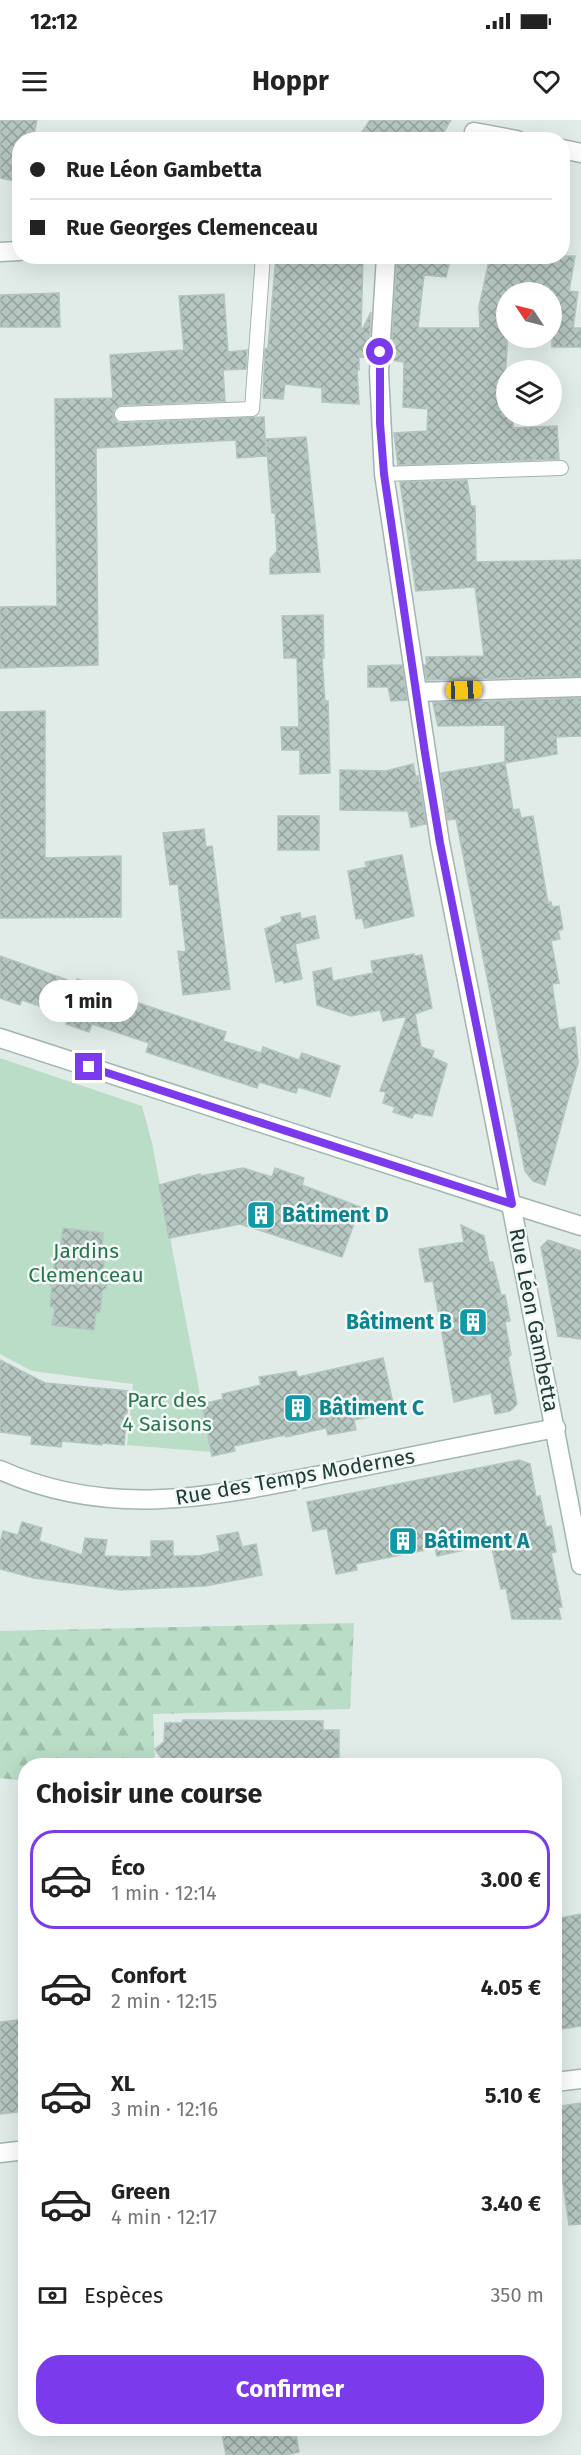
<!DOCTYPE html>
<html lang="fr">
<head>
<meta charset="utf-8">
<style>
	:root { --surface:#fff; --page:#f2f2f2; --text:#222; --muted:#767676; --line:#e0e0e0; --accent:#7c3aed }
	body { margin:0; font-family:"Fira Sans",sans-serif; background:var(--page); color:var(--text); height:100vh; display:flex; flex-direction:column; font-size:22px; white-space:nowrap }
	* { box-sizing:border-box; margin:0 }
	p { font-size:20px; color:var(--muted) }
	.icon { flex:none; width:33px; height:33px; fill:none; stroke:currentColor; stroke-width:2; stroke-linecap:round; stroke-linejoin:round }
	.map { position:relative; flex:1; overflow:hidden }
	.sheet { position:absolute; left:18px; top:1638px; width:544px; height:678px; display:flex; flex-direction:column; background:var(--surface); border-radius:24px; box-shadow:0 6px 24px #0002 }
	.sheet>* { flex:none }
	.banner { position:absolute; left:12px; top:12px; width:558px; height:132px; border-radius:24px; box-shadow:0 6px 24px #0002; display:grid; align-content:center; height:132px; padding:0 18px; background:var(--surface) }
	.needle { width:39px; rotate:305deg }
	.fabs { position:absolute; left:496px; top:162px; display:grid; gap:12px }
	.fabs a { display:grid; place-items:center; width:66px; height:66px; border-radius:50%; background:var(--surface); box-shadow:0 6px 24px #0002; font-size:30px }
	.end { position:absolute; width:27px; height:27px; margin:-14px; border:8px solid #7c3aed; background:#fff; box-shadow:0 0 0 3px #fff }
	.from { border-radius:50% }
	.bubble { position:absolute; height:42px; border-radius:21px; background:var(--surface); box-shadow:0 6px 24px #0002; font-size:20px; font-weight:700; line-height:42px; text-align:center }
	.car { position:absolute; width:18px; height:36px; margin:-18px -9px; border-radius:8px; box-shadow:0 0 4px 2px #0007; background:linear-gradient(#f5c518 24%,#345 0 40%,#f5c518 0 76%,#345 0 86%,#f5c518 0) }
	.banner b { display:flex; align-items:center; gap:21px; height:57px; font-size:22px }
	.banner b+b { border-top:2px solid var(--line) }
	.banner i { width:15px; height:15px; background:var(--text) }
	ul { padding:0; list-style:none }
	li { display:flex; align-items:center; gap:18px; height:99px; margin:0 12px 9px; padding:0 6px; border:3px solid transparent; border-radius:24px }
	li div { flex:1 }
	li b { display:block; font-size:22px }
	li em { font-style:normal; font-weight:700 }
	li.on { border-color:var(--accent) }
	li>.icon { width:54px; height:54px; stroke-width:1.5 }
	h2 { padding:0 18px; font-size:27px; line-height:72px }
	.pay { display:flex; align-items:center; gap:15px; height:66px; padding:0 18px; font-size:22px }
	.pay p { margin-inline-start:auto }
	.button { display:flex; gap:12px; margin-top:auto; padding:12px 18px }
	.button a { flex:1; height:69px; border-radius:24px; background:var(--accent); color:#fff; font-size:24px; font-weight:700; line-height:69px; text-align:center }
	.status { display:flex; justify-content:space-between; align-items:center; height:42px; padding:0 30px; background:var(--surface); direction:ltr }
	.status svg { height:16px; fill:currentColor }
	header { display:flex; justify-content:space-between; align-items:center; height:78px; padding:0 18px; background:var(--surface); font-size:27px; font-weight:700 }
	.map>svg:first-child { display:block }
	.forest { fill:url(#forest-firs) }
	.park { fill:#b9ddc7 }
	.building { fill:url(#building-cross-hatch); stroke:#b3c5c0; stroke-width:1.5 }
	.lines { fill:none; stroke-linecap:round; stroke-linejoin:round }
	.lane-casing { stroke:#a4b4b0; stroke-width:16 }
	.street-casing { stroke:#a4b4b0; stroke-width:21 }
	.secondary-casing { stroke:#9fb7b1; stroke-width:21 }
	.lane { stroke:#fff; stroke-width:14 }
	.street { stroke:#fff; stroke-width:18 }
	.secondary { stroke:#fff; stroke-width:18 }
	.route { stroke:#7c3aed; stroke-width:8 }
	.labels { text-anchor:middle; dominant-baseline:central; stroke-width:5; stroke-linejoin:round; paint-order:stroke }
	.culture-label { font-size:21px; font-weight:bold; fill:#0d838f; stroke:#f1f8f5; text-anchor:start }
	.park-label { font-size:21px; fill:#2b744f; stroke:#f1f8f5 }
	.street-label { font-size:21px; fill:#213c38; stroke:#f1f8f5 }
</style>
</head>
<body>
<div class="status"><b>12:12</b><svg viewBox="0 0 49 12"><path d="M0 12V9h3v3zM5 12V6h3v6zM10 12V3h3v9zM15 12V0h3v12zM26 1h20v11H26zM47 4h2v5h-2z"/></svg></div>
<header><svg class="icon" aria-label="menu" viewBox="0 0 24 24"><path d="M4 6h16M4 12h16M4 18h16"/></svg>Hoppr<svg class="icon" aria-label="heart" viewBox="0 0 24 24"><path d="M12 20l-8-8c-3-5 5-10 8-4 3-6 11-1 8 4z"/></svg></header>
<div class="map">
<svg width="581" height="2335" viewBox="0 0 581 2335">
	<defs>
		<pattern id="forest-firs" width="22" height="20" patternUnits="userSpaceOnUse" patternTransform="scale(1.5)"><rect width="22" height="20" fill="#b9ddc7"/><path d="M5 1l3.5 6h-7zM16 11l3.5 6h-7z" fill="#9fbfac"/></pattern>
		<pattern id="building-cross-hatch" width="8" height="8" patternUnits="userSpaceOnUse" patternTransform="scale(1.5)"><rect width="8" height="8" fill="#b6c6c1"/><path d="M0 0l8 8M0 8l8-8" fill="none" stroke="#94a29e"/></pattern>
	</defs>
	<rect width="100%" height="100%" fill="#e1ece8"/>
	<path class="forest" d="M354,1503L350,1589L153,1594L155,1645L26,1646L25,1661L0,1658V1511Z"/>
	<path class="park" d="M0,938L142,986L152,1023L211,1332L127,1325L133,1264L32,1251L0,1234Z"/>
	<path class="building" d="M0,0H37L33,20H20V62L0,58Z
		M370,0H451L439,20H372L362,12Z
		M276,136L320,140V137L363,139L361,212L371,192L369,238L359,237V250H357L359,284L322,282V268L285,264L283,279L263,278L265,229L268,228Z
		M397,136H451L446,157L424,155L418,208H480L479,187L490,136H575L569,171L578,172L573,208H581V227H552V172H507V228L503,291H507V296H513V308L557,306L559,339L398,345L394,313L427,311L428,289L403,287L404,242L391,240Z
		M59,173L60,207H0V175Z
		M224,174L228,232L247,230L246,249L223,250L225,281L122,285L114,289L113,295L117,302L122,303L264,297L266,336L237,338L236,320L96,328L98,545L0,548V487L57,486L55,279L113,278L110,235L184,230L179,176Z
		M306,317L320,452L270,454V439L277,431L275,393H272L266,319Z
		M467,360L471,386H475L476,442L581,440V556L427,560L424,545H427L426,537L484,536L475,467L416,471L400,362Z
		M323,495L324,538H322L325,581H328L330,653L300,654V630H282L281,607H299L297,538H284L282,496Z
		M402,545L407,580L391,581L388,567H368V546Z
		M581,578V616L556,617L557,634L505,643L513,690L519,689L521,698L533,696L548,783L551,782L552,787L559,786L563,809L558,811L560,819L551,821L559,863L552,864L559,910L575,907L578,943L545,1065L533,1061L525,1051L456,699L448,700L441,653L505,642V605L438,606L433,583Z
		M45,591V738L121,736V797L0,798V592Z
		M413,644L416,657L418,656L426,704L411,707L408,691L340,690V650L386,651Z
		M278,696H319V730H278Z
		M204,709L206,727L212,726L230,869L183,875L178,831L186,832L178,764L170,765L163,713Z
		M402,735L414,796L365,808L362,798L356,799L348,751L367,747L365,742Z
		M300,793L301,799L315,796L319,818L295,824L302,859L284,863L283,860L276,862L265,809L282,802L281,797Z
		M414,834V836L422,835L432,888L415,894L421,927L434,931L432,937L447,944L432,996L414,993L412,998L393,992L395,987L383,983L386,972L380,971L407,896L383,901L380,890L351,896L317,885L313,852L331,848L333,861L373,853L371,841Z
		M0,836L76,863L77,859L109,869L108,873L226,912L223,921L243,927L261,933L263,927L299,940L302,933L340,946L330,977L298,967L296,973L259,962L257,968L146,932L149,923L92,904L89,912L66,904L69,896L22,880L20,885L0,878Z
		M243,1048L272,1057L275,1048L304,1058L302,1065L360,1087L342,1137L240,1104L169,1118L159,1065L200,1054V1056Z
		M461,1105L484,1116L489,1142H493L501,1175H505L510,1201L505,1202L511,1235L508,1237L517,1284L510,1291L495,1294L491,1273L454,1282L433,1161L425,1162L419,1129L464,1122Z
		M63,1108L103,1113L102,1130L105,1131L103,1153L109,1157L106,1168L102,1171L100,1192H96L94,1210L52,1205L55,1187L50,1186L52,1166H50L58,1126H61Z
		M548,1120L581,1131V1219L558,1216L541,1127Z
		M383,1238L395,1292L354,1300L356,1310L328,1315L326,1308L286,1317L285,1315L234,1326L235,1331L212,1336L202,1284L223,1279L222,1274L261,1265L259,1257L296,1251L298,1257Z
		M0,1240L45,1263L129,1271L124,1325L102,1323V1325L62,1321L61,1327L31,1324L32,1316L0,1312Z
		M519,1340L530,1344L536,1377L540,1376L546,1407L551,1406L556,1432L551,1433L562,1487H558L561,1499H512L506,1468L501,1469L491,1424L437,1436L435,1428L356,1444L357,1450L336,1454L327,1408L313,1411L307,1382Z
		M22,1402L42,1408L39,1421L82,1435L85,1418L107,1420L104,1436L151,1437V1421H173V1436H199L220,1431L217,1416L238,1412L242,1427L256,1424L262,1455L205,1466L121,1470L34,1458L0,1449V1423L3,1411L18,1415Z
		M183,1600L323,1601V1610H339V1646H167L155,1629L164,1622L165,1603H182Z
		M581,1794V1906L555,1910V1799Z
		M26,1899V1991L0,1994V1902Z
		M581,1983V2104L569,2105L559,2036H555V1987Z
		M281,2308H295L299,2332L287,2335H226L222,2314L245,2310L247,2315Z"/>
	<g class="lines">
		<g class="lane-casing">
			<path id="lane" d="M122,294L252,289L263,136
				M384,354L561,348"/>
		</g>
		<g class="street-casing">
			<path id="street" d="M474,12L517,20
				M562,29L581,33
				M0,132L20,131
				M386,136L379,252L384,354L440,723L511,1084L581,1106
				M418,572L581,567
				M0,1350C116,1402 223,1374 341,1351C412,1336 484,1322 556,1308"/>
		</g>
		<g class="secondary-casing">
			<path id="secondary" d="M0,918L511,1084L581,1445
				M555,1962L581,1959
				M0,2033L26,2030"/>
		</g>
		<use href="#lane" class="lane"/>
		<use href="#street" class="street"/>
		<use href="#secondary" class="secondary"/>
	</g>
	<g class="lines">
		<path class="route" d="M89,947L512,1084L440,723L425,633L384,354L380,303V232"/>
	</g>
	<defs>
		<g id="building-square" transform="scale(1.5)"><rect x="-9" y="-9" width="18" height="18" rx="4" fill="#0f9aa8" stroke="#f1f8f5"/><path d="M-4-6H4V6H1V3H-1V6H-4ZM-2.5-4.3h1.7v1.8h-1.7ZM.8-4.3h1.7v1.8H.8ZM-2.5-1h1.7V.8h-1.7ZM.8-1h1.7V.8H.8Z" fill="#fff"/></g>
	</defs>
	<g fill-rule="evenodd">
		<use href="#building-square" x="261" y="1095"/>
		<use href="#building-square" x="473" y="1202"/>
		<use href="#building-square" x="298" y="1288"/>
		<use href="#building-square" x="403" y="1421"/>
	</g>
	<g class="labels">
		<g class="culture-label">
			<text x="282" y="1095">Bâtiment D</text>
			<text x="452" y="1202" text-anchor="end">Bâtiment B</text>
			<text x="319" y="1288">Bâtiment C</text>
			<text x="424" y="1421">Bâtiment A</text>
		</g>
		<g class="park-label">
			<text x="86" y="1131">Jardins<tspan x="86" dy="24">Clemenceau</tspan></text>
			<text x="167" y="1280">Parc des<tspan x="167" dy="24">4 Saisons</tspan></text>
		</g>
		<g class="street-label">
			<text transform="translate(534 1200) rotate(79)">Rue Léon Gambetta</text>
			<text transform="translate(295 1357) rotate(-10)">Rue des Temps Modernes</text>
		</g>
	</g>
</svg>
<div class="fabs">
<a><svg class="needle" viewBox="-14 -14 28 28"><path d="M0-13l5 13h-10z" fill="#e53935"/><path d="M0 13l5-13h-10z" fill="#767676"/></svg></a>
<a><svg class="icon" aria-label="layers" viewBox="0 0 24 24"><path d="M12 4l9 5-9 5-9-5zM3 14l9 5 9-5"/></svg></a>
</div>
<i class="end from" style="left:380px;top:232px"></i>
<i class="end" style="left:89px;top:947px"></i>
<div class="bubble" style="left:39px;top:860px;width:99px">1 min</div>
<i class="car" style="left:464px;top:570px;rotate:88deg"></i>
<div class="banner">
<b><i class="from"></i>Rue Léon Gambetta</b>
<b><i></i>Rue Georges Clemenceau</b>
</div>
<section class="sheet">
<h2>Choisir une course</h2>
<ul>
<li class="on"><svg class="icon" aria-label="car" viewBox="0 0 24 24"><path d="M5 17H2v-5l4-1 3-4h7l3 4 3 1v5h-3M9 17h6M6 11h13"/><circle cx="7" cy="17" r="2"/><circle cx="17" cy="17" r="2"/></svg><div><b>Éco</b><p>1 min · 12:14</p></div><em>3.00 €</em></li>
<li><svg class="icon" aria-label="car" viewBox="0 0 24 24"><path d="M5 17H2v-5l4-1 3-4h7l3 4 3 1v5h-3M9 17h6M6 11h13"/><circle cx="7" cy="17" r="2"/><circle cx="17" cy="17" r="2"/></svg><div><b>Confort</b><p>2 min · 12:15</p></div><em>4.05 €</em></li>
<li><svg class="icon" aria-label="car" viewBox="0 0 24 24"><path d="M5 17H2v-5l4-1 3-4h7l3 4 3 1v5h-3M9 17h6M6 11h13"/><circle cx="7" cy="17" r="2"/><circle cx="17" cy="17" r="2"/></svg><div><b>XL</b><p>3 min · 12:16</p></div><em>5.10 €</em></li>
<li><svg class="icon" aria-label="car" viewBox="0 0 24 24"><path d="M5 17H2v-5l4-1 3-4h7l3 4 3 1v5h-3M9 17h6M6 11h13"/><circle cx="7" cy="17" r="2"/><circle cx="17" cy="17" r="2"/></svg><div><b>Green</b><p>4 min · 12:17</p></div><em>3.40 €</em></li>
</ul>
<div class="pay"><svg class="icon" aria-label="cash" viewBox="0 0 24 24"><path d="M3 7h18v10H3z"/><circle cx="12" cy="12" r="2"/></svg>Espèces<p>350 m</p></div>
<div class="button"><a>Confirmer</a></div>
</section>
</div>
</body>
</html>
